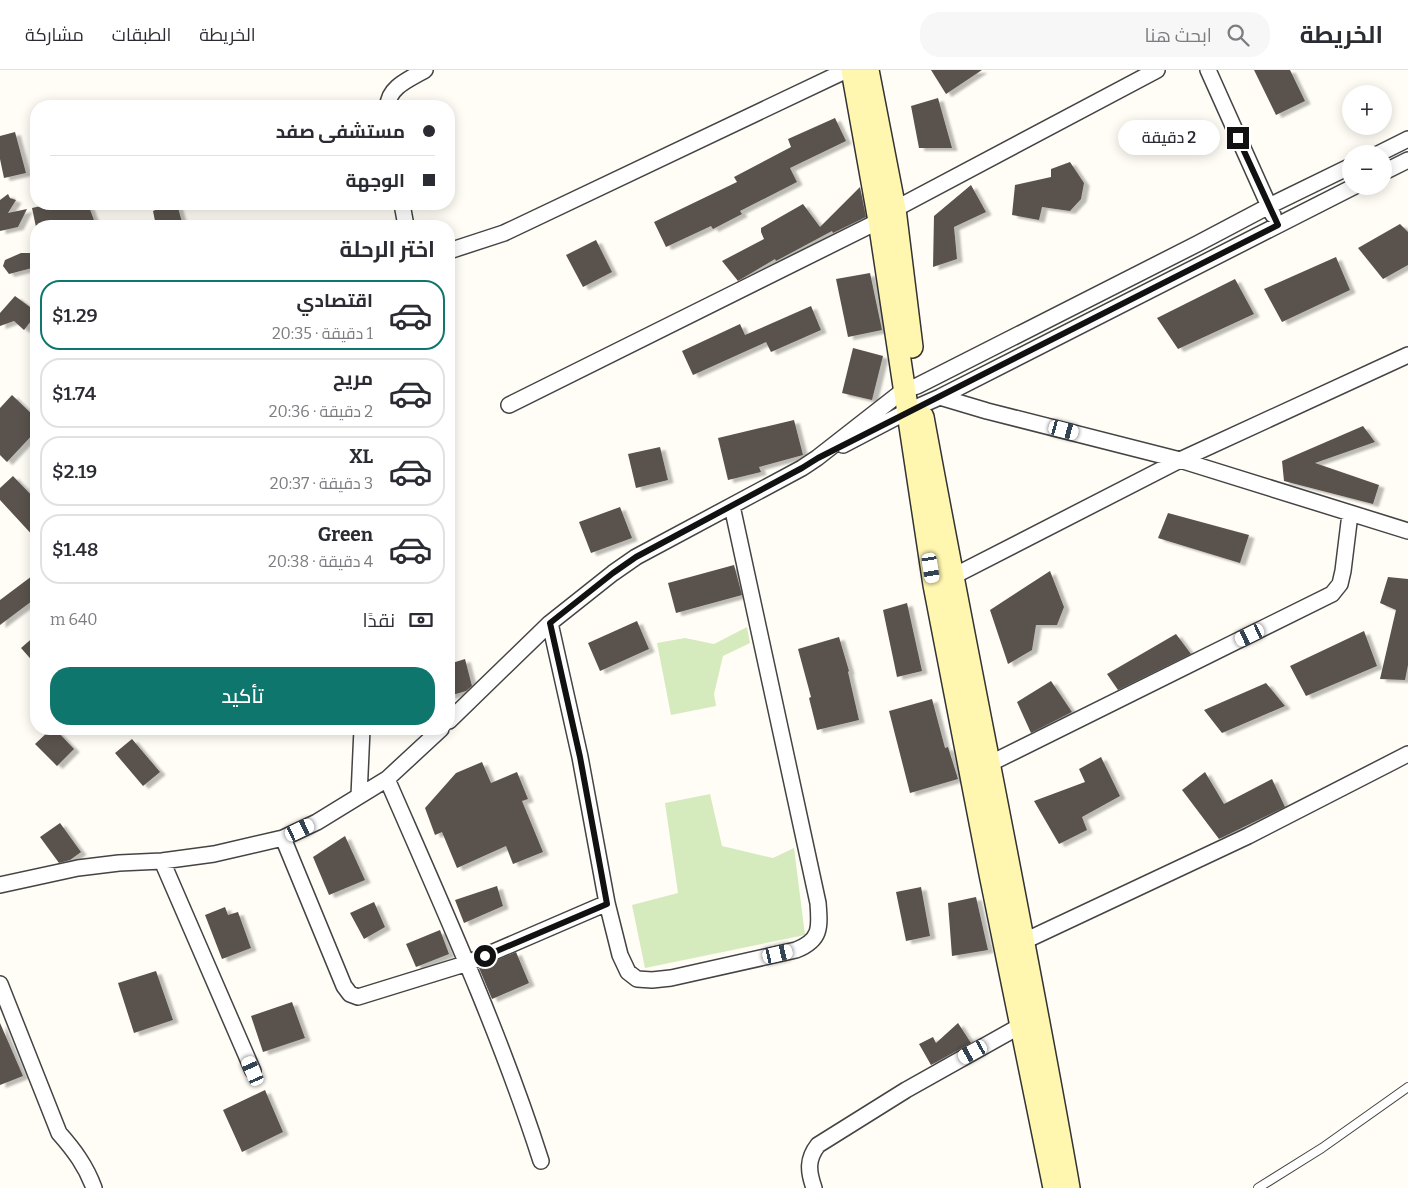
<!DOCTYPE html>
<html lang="ar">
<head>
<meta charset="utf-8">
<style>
	:root { --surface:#fff; --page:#f7f7f7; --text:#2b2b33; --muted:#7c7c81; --line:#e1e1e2; --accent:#0f766e }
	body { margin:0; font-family:Bitter,Cairo,serif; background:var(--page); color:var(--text); direction:rtl; height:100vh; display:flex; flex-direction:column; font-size:19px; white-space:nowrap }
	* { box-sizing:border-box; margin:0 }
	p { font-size:16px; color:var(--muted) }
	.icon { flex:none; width:28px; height:28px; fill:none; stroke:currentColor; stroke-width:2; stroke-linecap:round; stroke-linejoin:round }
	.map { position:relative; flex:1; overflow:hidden; direction:ltr }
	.sheet { position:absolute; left:30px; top:150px; width:425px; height:515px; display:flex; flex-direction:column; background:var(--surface); border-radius:20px; box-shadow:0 2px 12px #0003; direction:rtl }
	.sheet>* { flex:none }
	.guide { position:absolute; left:30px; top:30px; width:425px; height:110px; border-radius:20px; box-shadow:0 2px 12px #0003; direction:rtl; display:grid; align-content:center; height:110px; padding:0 20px; background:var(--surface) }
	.tools { position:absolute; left:1342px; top:15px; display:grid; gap:10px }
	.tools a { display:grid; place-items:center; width:50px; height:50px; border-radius:50%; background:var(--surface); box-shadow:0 2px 12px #0003; font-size:25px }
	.end { position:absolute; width:22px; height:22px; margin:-11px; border:6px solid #111; background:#fff; box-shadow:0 0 0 2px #fff }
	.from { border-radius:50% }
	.bubble { position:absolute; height:35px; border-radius:18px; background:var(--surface); box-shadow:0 2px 12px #0003; font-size:16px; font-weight:600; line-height:35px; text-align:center; direction:rtl }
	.car { position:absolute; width:15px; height:30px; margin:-15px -8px; border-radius:6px; box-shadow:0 0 4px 1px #0007; background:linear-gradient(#fff 24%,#345 0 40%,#fff 0 76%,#345 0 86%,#fff 0) }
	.guide b { display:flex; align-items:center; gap:18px; height:48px; font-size:19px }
	.guide b+b { border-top:1px solid var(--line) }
	.guide i { width:12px; height:12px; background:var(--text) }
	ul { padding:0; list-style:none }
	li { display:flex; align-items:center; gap:15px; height:70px; margin:0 10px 8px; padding:0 10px; border:2px solid var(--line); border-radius:20px }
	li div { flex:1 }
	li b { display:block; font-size:19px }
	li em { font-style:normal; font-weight:600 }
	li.on { border-color:var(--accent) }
	li>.icon { width:45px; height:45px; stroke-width:1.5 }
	h2 { padding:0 20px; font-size:22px; line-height:60px }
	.pay { display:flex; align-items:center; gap:12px; height:55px; padding:0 20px; font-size:19px }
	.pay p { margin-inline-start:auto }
	.primary-button { display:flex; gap:10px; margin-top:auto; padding:10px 20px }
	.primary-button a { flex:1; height:58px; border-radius:20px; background:var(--accent); color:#fff; font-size:20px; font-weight:600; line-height:58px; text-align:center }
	header { display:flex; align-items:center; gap:30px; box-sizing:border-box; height:70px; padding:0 25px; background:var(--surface); border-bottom:1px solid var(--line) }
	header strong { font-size:24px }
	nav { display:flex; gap:28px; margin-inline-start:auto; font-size:18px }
	.search { width:350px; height:45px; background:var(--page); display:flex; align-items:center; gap:12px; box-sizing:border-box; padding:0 18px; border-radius:20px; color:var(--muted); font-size:19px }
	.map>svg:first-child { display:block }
	.green { fill:#d5ebbd }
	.building { fill:#5a524d; filter:url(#shadow) }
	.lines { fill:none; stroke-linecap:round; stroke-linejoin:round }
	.lane-casing { stroke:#444; stroke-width:10 }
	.street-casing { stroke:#444; stroke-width:18 }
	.secondary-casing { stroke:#333; stroke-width:24 }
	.lane { stroke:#fff; stroke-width:8 }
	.street { stroke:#fff; stroke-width:15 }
	.secondary { stroke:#fff6b0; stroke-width:21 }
	.route { stroke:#111; stroke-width:6 }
</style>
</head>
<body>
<header>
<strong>الخريطة</strong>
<div class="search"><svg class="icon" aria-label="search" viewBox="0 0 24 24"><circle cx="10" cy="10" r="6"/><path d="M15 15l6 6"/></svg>ابحث هنا</div>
<nav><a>الخريطة</a><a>الطبقات</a><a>مشاركة</a></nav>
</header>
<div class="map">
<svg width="1408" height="1118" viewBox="0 0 1408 1118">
	<defs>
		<filter id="shadow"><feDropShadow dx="5.5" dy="3" stdDeviation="1" flood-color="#0004"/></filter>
	</defs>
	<rect width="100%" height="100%" fill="#fffdf5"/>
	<path class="green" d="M747,557L750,573L723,586L714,624L716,636L671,645L657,573L685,568L714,574Z
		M710,724L722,776L773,788L794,778L805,865L645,898L632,835L678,823L665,733Z"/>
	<path class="building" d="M931,0H982L946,24Z
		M1254,0H1290L1305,31L1276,45Z
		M938,28L952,78H919L911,36Z
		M835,48L846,71L790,98L797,112L740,141L742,144L713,159L711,156L666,177L654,152L737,112L734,107L791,77L788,69Z
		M15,62L26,103L4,108L0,89V66Z
		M1070,92L1084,113L1081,129L1070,141L1042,137L1039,150L1012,145L1015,115L1051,107V99Z
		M971,115L986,142L954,157L957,189L933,197L934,146Z
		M860,117L866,147L833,163L832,161L776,191L775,189L738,211L722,191L764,169L761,162V158L803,134L820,157Z
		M8,124L10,128L16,130L8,143L27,139L18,157L0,161V130Z
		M50,134H55L57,139L77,134H88L95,153L75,156L71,150L36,157L32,138Z
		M164,134H177L183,156H156L153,141L164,136Z
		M1400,154L1408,162V195L1383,209L1358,178Z
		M596,170L612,202L583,217L566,185Z
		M21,183H32V198L9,204L3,196L5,190Z
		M1336,187L1350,220L1282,252L1264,219Z
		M870,203L882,260L848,267L836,209Z
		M1235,209L1254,244L1178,279L1157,248Z
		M15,226L30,237L31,251L24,260L14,251L0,256V243Z
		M811,236L821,260L771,282L766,272L693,305L682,281L740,254L745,265Z
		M853,278L883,286L872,330L842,323Z
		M12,325L36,348V361L7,392L0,385V338Z
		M794,350L803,385L759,397L761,402L728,410L718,368Z
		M1363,356L1375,372L1315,393L1379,415L1373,434L1284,411L1282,391Z
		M660,377L668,410L636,418L628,384Z
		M13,406L36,430V469L0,430V418Z
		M620,437L632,468L591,483L579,452Z
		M1168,443L1249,465L1240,493L1158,468Z
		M734,495L742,525L676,543L668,513Z
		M1050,501L1064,537L1057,555H1036L1032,580L1008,594L990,540Z
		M36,503V528L0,555V530Z
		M1388,507L1408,509V595L1405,610L1380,609L1396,540L1380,533Z
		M907,533L922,601L897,607L883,540Z
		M637,551L649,579L600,601L588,573Z
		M1364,561L1377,596L1306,626L1290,596Z
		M1176,564L1191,584L1118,620L1107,604Z
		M36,565V595L21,578Z
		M839,567L849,601L848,602L859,650L817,660L809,628L811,627L798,579Z
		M465,589L472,616L466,621L449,626V594Z
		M1051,611L1072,642L1031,663L1017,632Z
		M1266,613L1285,636L1222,663L1204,640Z
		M932,629L945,678L948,677L958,709L910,723L889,641Z
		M51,659H55L74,679L57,696L35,674Z
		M132,669L160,702L143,716L115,683Z
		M1101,687L1120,726L1082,747L1087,760L1059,774L1034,731L1085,712L1079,699Z
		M482,692L491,713L517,702L528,729L522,731L543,782L513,794L506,776L457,798L442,762L435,765L425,738L456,703Z
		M1205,702L1224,734L1272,709L1285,737L1219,769L1182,720Z
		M60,753L81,782L70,790L59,793L40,767Z
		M345,766L365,810L329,825L313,787Z
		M497,816L503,836L464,853L455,830Z
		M921,817L930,866L906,871L896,822Z
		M976,827L988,880L952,886L948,833Z
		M374,832L385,857L364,869L350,843Z
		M225,837L228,845L238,842L251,878L222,889L205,845Z
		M440,860L449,884L416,897L406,874Z
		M516,882L529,913L492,929L479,898Z
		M156,901L173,950L134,963L118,913Z
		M292,932L305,968L263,982L251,946Z
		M0,953L23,1006L0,1015Z
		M958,953L971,973L931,995L919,974L933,967L936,973Z
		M265,1020L283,1062L242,1082L223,1040Z"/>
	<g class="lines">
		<g class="lane-casing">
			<path id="lane" d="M1258,1118L1322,1078L1408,1017"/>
		</g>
		<g class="street-casing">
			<path id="street" d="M1208,0L1273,145
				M388,36C388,17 410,9 425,0
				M1378,84L1408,69
				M1384,102L1408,90
				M402,134L406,156
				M895,139L1157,0
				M449,181L504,163L847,0
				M940,327L987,341L1180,390L1408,461
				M509,335L879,151
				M843,375L908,341L940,327L1355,116
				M944,511L1180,390L1408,285
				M550,553L580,687L607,833L620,885L628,902L637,909L652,910L671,908L796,880C821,870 820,858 818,833L732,436
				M449,651L550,553L613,503L636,487L802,398L817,388L904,320L917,316L1197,174L1269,136L1351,96
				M989,694L1332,524L1340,514L1343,501L1350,444
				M387,709C442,835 499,960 541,1091
				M359,726L362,659
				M283,768L344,916L350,924L358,927L468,893L607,833
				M162,791L253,1001
				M0,815L78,798L119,793L162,791L214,784L283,768L317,752L387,709L441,659
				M1016,875L1248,766L1408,684
				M0,914L59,1063C74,1080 86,1096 94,1118
				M814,1118C808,1101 807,1089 818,1075L906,1020L1029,951"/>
		</g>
		<g class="secondary-casing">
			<path id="secondary" d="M852,0L879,151L934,515L990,804L1054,1118
				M868,0L895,139L912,277
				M923,347C970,604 1024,860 1069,1118"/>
		</g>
		<use href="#lane" class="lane"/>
		<use href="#street" class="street"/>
		<use href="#secondary" class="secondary"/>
	</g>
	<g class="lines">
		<path class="route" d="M485,886L607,834L580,687L550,553L613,503L636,487L802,398L818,388L1278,155L1238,68"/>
	</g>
</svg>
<div class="tools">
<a>+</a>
<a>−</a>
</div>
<i class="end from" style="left:485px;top:886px"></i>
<i class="end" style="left:1238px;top:68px"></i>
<div class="bubble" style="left:1118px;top:50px;width:102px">2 دقيقة</div>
<i class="car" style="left:1064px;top:360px;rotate:105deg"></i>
<i class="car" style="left:931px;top:498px;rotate:171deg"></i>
<i class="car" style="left:1250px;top:565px;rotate:244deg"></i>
<i class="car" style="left:300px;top:760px;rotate:64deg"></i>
<i class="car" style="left:778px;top:884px;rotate:77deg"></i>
<i class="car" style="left:973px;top:982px;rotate:241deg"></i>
<i class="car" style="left:253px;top:1001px;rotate:336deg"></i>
<div class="guide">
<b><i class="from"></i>مستشفى صفد</b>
<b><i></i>الوجهة</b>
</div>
<section class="sheet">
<h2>اختر الرحلة</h2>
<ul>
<li class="on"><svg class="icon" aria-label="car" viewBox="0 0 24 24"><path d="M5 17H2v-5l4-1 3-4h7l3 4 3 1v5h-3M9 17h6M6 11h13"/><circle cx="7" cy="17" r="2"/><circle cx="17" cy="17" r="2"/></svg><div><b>اقتصادي</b><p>1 دقيقة · 20:35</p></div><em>$1.29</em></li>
<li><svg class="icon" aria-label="car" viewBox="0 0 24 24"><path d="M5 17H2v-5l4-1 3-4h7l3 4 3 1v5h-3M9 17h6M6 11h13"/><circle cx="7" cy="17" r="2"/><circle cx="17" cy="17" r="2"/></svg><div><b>مريح</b><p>2 دقيقة · 20:36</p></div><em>$1.74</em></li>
<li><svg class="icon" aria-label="car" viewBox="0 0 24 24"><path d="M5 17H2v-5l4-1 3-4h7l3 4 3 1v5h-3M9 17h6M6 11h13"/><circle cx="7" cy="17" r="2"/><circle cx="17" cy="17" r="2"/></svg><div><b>XL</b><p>3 دقيقة · 20:37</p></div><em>$2.19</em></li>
<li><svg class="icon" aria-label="car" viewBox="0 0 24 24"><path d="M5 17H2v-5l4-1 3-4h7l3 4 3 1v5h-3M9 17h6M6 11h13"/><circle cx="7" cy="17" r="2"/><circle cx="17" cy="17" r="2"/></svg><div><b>Green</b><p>4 دقيقة · 20:38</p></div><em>$1.48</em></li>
</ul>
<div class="pay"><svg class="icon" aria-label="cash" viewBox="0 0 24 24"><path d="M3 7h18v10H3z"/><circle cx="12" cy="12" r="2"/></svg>نقدًا<p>640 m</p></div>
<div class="primary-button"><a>تأكيد</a></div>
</section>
</div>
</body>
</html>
